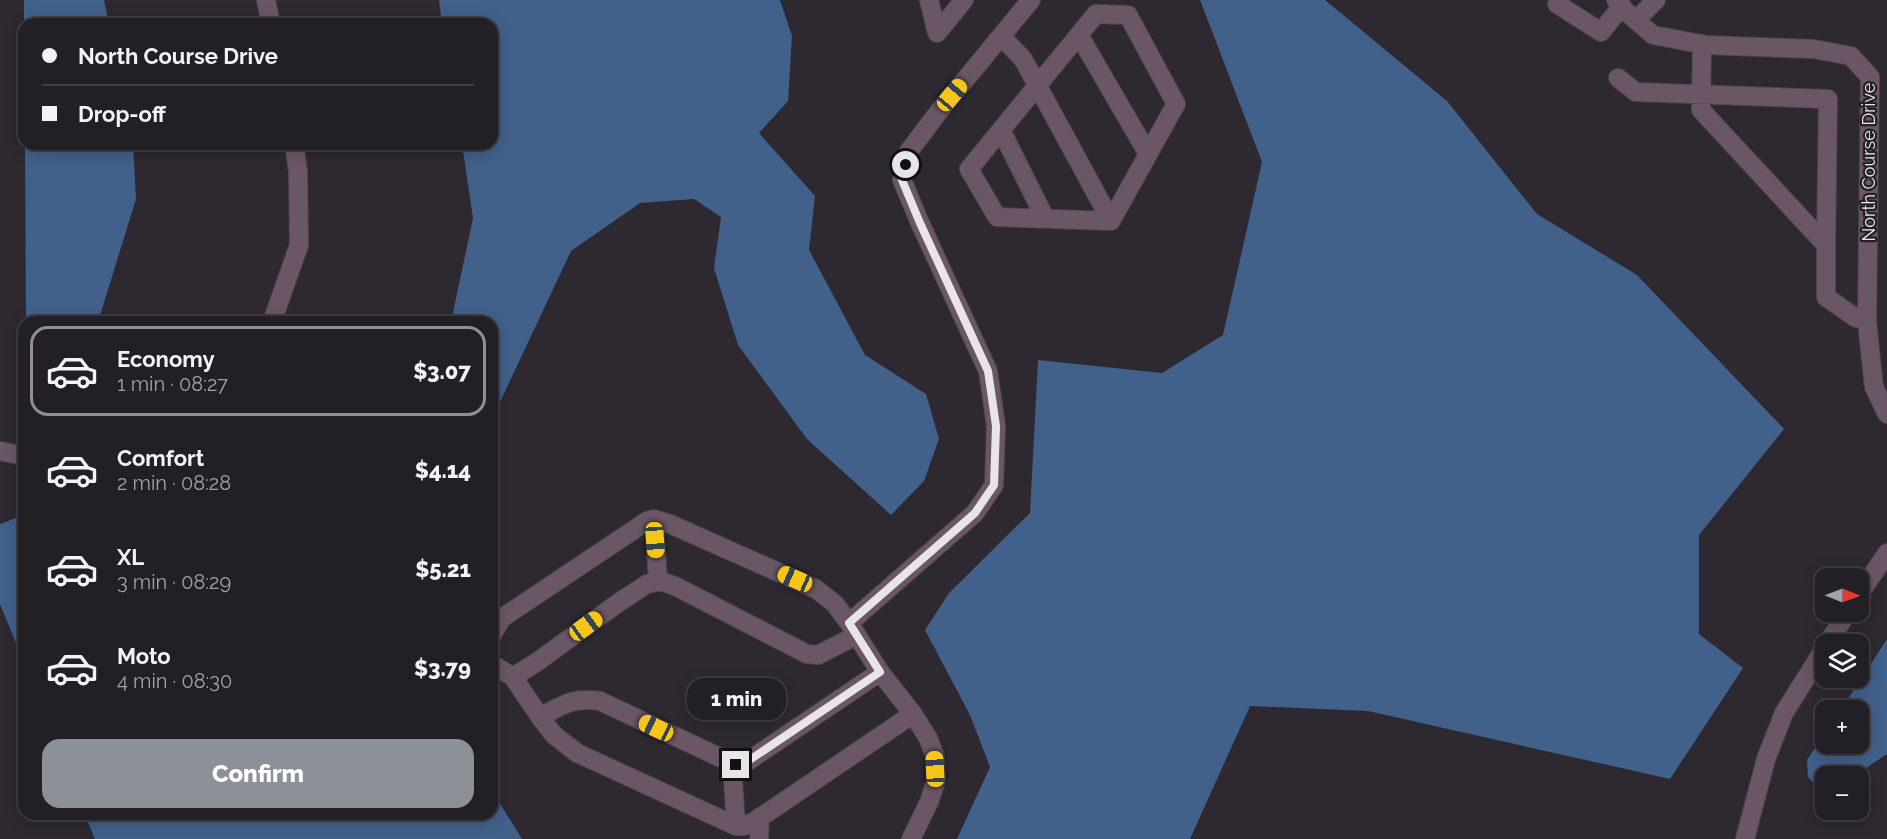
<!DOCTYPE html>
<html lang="en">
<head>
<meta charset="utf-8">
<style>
	:root { --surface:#221f25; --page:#2e2c32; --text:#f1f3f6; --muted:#a2a2a7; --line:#3f3d42; --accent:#8c9099 }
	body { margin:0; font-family:Raleway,sans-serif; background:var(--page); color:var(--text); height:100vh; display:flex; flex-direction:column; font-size:22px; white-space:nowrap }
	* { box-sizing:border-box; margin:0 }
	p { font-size:20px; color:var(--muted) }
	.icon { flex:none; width:33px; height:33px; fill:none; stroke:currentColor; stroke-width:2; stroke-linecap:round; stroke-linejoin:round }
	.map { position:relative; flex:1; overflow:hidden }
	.details { position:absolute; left:18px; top:316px; width:480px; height:504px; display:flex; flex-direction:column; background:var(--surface); border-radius:18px; box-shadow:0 3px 15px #0003,0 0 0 2px var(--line) }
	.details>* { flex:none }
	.guide { position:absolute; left:18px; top:18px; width:480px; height:132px; border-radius:18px; box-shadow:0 3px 15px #0003,0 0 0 2px var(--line); display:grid; align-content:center; height:132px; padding:0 24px; background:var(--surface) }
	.needle { width:39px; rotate:91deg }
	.tools { position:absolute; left:1815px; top:568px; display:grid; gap:12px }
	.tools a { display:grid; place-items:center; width:54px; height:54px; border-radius:12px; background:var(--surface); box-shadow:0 3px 15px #0003,0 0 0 2px var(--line); font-size:30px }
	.end { position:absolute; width:27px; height:27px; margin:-14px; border:8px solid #e8e5ea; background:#111; box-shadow:0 0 0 3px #111 }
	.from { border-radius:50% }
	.bubble { position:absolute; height:42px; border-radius:18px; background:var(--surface); box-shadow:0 3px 15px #0003,0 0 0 2px var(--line); font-size:20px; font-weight:800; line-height:42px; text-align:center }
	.car { position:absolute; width:18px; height:36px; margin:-18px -9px; border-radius:8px; box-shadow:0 0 4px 2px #0007; background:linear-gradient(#f5c518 24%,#345 0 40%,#f5c518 0 76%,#345 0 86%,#f5c518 0) }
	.guide b { display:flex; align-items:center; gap:21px; height:57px; font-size:22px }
	.guide b+b { border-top:2px solid var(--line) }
	.guide i { width:15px; height:15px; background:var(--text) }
	ul { padding:10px 0 0; list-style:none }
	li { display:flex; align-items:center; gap:18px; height:90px; margin:0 12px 9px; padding:0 12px; border:3px solid transparent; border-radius:18px }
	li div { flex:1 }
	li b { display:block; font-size:22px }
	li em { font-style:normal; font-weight:800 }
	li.on { border-color:var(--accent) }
	li>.icon { width:54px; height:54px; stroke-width:1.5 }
	.primary-button { display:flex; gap:12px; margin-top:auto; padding:12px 24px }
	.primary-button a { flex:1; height:69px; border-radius:18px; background:var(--accent); color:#fff; font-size:24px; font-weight:800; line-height:69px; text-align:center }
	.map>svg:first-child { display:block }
	.water { fill:#41608a }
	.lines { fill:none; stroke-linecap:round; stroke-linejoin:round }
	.minor-casing { stroke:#4c474f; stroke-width:20 }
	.minor { stroke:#6b5665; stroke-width:18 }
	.route { stroke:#e8e5ea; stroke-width:8 }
	.labels { text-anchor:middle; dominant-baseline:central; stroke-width:4.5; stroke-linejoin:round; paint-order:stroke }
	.street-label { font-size:18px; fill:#e8e5ea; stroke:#242027 }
</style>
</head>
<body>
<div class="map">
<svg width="1887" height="839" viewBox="0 0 1887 839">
	<rect width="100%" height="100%" fill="#2e2931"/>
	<path class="water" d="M24,0H104L109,24H24Z
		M439,0H780L792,36L788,101L759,133L815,196L809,250L865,355L926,394L939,439L924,481L891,515L807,439L738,345L714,268L721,217L694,199L640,203L571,251L492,419V322H451L473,218L462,144H492V24H442Z
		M1200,0H1325L1447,101L1537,214L1637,275L1784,429L1699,535V634L1743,668L1670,779L1368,711L1250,706L1190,839H957L990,767L970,715L925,630L949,593L1030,513L1038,360L1162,373L1223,335L1262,162Z
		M25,144H133L136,199L98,322H26Z
		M24,515V663L0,604V524Z
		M1887,639V754L1853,777H1826L1825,789H1820L1808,777L1807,760L1825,732L1826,744H1858V711H1840Z
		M492,791L522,839H95L85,815L492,814Z"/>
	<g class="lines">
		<g class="minor-casing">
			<path id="minor" d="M266,0L271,24
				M929,0L937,33L964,0
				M1560,0L1557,4L1601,32L1622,6
				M1616,0L1624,10L1653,35L1706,45L1814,49L1851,56L1870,77L1867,322L1874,387L1887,414
				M1636,20L1656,0
				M1079,35L1148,154
				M1002,37L1023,59L1111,221L997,217L969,169L1096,14L1128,15L1176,104L1111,221
				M1702,44L1701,110L1826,245V297L1856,318H1867
				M1618,78L1636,92L1828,99L1826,245
				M1001,130L1045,218
				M272,322L299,245L298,171L294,144
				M0,451L24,456
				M654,519L658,582
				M1858,596L1887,553
				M849,623L975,513L994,485L996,426L988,371L920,223L902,180L909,151L940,110L1031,0
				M492,635L502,618L647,521L654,519L670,524L816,589L835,604L849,623L880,672L913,714L928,738L935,756L936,781L929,802L911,839
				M1826,645L1848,612
				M492,664L513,677L540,717L554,735L577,753L736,826H744L755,821L913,714
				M513,677L537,662L618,603L647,584L660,581L675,586L807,654L818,655L857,635
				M540,717C563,705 572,697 600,701L736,765L748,761L880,672
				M732,764L736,826
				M759,839L760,817
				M1745,839L1766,759L1784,713L1826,646"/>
		</g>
		<use href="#minor" class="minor"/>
	</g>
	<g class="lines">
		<path class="route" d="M736,765L748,761L880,672L849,623L975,513L994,485L996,426L988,371L920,223L902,180L906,165"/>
	</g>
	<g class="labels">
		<g class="street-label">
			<text transform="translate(1868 162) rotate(-90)">North Course Drive</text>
		</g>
	</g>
</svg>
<div class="tools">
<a><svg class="needle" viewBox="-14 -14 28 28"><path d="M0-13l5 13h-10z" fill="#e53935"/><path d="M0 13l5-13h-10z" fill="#a2a2a7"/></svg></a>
<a><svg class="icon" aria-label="layers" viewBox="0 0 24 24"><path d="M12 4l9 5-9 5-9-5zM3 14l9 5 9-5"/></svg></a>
<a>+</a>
<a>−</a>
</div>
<i class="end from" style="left:906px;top:165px"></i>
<i class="end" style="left:736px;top:765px"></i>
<div class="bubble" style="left:687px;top:678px;width:99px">1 min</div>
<i class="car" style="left:952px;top:95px;rotate:40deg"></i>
<i class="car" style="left:655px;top:540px;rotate:176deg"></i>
<i class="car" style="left:795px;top:579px;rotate:294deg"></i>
<i class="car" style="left:586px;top:626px;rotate:54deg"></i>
<i class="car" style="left:656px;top:728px;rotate:295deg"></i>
<i class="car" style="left:935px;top:769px;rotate:357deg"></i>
<div class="guide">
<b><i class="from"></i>North Course Drive</b>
<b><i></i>Drop-off</b>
</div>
<section class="details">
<ul>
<li class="on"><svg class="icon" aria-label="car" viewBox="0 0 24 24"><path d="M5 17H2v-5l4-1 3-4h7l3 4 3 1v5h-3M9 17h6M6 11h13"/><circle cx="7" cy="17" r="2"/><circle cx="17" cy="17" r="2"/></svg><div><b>Economy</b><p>1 min · 08:27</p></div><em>$3.07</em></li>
<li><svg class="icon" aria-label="car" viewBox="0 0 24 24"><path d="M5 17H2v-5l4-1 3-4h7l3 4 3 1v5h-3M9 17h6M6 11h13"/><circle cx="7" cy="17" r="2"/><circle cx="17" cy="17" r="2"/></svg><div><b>Comfort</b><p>2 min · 08:28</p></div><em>$4.14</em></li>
<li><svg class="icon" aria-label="car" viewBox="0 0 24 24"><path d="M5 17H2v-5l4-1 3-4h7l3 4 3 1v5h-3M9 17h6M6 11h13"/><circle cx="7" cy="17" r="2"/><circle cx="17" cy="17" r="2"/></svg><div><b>XL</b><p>3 min · 08:29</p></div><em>$5.21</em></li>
<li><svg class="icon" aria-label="car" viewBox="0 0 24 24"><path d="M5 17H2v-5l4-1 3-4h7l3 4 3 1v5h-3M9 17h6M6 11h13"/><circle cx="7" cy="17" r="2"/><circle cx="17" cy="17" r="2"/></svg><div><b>Moto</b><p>4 min · 08:30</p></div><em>$3.79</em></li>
</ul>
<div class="primary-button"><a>Confirm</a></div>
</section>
</div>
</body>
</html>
